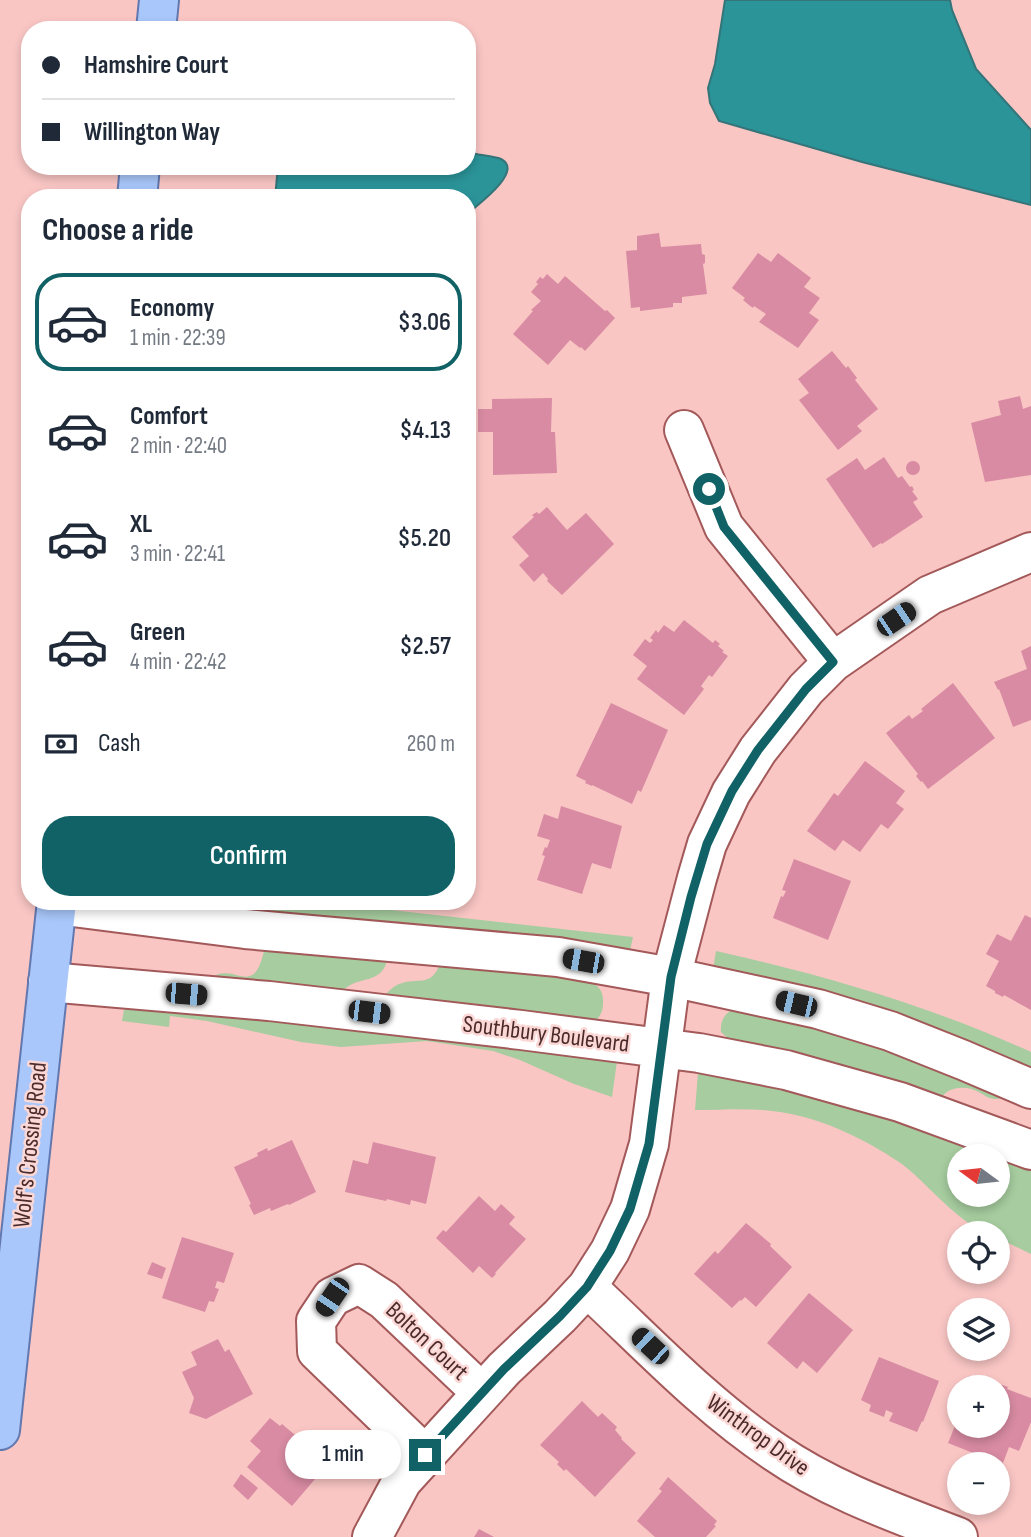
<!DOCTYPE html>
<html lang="en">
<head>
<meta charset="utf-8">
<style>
	:root { --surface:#fff; --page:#f2f2f3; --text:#1f2937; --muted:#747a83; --line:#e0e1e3; --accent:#116266 }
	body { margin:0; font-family:"Sofia Sans Condensed",sans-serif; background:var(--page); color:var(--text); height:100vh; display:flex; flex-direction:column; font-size:26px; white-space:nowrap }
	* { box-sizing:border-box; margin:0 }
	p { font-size:23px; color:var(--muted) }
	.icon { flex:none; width:38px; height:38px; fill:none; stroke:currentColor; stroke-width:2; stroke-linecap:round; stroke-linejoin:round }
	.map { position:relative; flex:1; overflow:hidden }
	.details { position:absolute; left:21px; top:189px; width:455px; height:721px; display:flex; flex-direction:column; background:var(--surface); border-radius:28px; box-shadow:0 4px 10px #0003 }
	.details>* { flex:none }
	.guide { position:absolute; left:21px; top:21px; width:455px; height:154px; border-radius:28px; box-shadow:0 4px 10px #0003; display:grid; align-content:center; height:154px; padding:0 21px; background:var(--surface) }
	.needle { width:46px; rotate:285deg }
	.tools { position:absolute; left:947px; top:1144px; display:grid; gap:14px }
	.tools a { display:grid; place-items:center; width:63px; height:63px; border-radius:50%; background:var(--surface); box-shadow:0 4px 10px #0003; font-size:35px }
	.end { position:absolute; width:32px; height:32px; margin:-16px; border:9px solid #116266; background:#fff; box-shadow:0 0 0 4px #fff }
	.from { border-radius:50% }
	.bubble { position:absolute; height:49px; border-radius:24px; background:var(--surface); box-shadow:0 4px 10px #0003; font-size:23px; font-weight:600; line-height:49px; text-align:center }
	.car { position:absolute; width:21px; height:42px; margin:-21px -10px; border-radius:9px; box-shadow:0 0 5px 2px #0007; background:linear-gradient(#222 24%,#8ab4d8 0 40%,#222 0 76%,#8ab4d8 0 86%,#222 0) }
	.guide b { display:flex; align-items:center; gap:24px; height:66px; font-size:26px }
	.guide b+b { border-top:2px solid var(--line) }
	.guide i { width:18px; height:18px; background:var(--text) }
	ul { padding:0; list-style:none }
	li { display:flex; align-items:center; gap:21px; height:98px; margin:0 14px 10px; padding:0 7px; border:4px solid transparent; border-radius:28px }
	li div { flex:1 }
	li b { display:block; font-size:26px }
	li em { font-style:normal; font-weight:600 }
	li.selected { border-color:var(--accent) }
	li>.icon { width:63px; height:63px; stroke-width:1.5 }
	h2 { padding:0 21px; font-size:32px; line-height:84px }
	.pay { display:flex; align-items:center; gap:18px; height:77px; padding:0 21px; font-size:26px }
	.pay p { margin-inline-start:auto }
	.button { display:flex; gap:14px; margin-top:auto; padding:14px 21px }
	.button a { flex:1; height:80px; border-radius:28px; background:var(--accent); color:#fff; font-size:28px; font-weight:600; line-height:80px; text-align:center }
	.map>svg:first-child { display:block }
	.green { fill:#a6cc9f; fill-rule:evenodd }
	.water { fill:#2b9499; stroke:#357478; stroke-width:2 }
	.building { fill:#d88ba2 }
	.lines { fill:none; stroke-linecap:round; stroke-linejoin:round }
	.minor-casing { stroke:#a35959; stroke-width:42 }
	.major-casing { stroke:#6278af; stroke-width:42 }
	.minor { stroke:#fff; stroke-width:38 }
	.major { stroke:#a9c7fa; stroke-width:38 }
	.route { stroke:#116266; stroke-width:9 }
	.labels { text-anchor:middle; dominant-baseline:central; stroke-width:5; stroke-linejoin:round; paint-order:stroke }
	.street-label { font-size:24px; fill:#4b2b2a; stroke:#fbd8d6 }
</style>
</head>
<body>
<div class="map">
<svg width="1031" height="1537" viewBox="0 0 1031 1537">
	<rect width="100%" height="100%" fill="#f9c6c4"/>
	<path class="green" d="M191,901H310L633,937L629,955L192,909Z
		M264,951L373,956L388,957C382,988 356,973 341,993L212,977C236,962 253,999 264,951Z
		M716,951C824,975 930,1006 1031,1052V1074L713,969Z
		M440,963L565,977L566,979C583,980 604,980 603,1002C603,1011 601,1016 594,1022L382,998C387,993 392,987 399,984C418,977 432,988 440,963Z
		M135,1007H150L581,1053L617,1061L612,1097L574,1084L520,1060L493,1051L427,1041L341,1047L301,1042L207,1021L170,1016L169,1027L122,1021L124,1010Z
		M737,1008L836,1030L1006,1096C1002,1098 1000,1099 995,1099C989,1099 984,1095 979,1092C965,1085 947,1086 939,1101L732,1042L721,1032C720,1020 725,1012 737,1008Z
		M702,1071L802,1088L1031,1166V1254L998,1238V1234C965,1234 926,1180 899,1162C866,1140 826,1120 786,1113C757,1107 725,1110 695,1110L698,1073ZM959,1157H998V1195H959Z"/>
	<path class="water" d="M725,0H950L952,10L976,69L1031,130V205L862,162L719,121L710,103L708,88L715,64Z
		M467,152C477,155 493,156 501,159C525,171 476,206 467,214V198H275L278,166H467Z"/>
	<path class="building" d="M659,233L661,247L701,244L702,254L705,255V263L703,264L707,294L682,297V303H673V307L640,311V307L631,308L626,251L637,250V236Z
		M758,253L771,262L778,253L811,278L804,287L820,298L809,313L819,320L798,348L759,322L766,314L754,306L753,308L749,305L743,300L745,298L732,288Z
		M547,274L558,284L565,276L605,311L607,310L615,318L585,351L581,347L580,348L570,340L548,365L513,334L533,311L531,310L541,301L531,292L538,284L536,282L540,277L543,279Z
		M832,351L846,368L848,366L857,378L855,380L878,409L857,426L862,431L838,450L799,400L809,393L798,379Z
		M1020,396L1023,409L1031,406V475L985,482L971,423L1001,415L998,401Z
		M552,398L551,432H555L557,473L493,475V432H478V409H492V399Z
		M884,457L898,478L902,476L910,487L912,486L914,490L912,491L918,499L913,502L923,517L882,544L881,543L873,548L826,479L857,458L865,470Z
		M906 468a7 7 0 1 1 14 0a7 7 0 1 1-14 0Z
		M547,507L567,530L586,513L614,544L562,595L547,581L548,579L543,573L534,582L519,565L529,556L512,537L534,517L532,515L537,512L539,514Z
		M684,620L713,643L715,640L720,644L718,646L724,651L722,652L728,656L712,677L709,675L701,686L704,689L684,715L637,679L647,666L633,655L645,639L650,643L653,640L650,638L656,630L658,633L664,625L674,632Z
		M1031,646V720L1013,727L999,689L998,690L994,682L1027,669L1021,651Z
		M953,683L995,738L928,789L922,781L921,782L916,776L918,774L886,733L909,715L912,719L923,711L921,709Z
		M611,703L668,730L641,792L638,790L632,804L592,785V786L585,783L586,781L576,776Z
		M865,761L905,791L896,803L904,809L888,829L881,824L860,852L843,840L835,851L807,831L834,793L838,796Z
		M561,806L622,826L611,869L592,863L582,894L537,880L545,856L542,855L545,847L547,848L550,840L537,836L544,814L558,819Z
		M794,859L851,881L828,940L773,918L781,896L783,897L786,891L782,890Z
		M1025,915L1031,918V1010L1004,995L1003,997L995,993V991L986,986L999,961L986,954L997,934L1011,941Z
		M292,1140L316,1192L289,1205L288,1204L271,1211L270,1208L254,1215L249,1205L251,1204L234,1167L258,1156L257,1153L267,1148L268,1151Z
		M373,1142L436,1157L426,1204L411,1200L410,1205L387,1199L386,1201L345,1192L353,1160L368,1164Z
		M479,1196L495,1211L501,1204L515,1217L509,1224L526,1239L495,1273L496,1274L492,1278L479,1266L473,1273L436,1238L443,1230L446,1232Z
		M746,1223L771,1244L770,1246L792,1267L756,1307L745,1297L741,1301L740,1300L732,1308L694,1274L715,1251L718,1254Z
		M182,1237L234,1253L224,1283L217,1281L215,1288L219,1289L214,1302L209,1301L205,1312L162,1298Z
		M152,1262L166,1268L162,1279L147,1274Z
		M809,1293L853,1330L817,1373L803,1361L797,1369L767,1343Z
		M218,1339L225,1352L229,1349L253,1394L206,1419L189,1413L194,1398L182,1372L197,1365L191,1352Z
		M879,1357L939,1381L923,1422L922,1421L917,1432L889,1421L893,1413L886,1410L884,1417L869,1411L871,1405L861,1400Z
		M977,1376L1008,1387L1007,1389L1031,1398V1422L1019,1451L1009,1447L1003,1463L979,1453L978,1455L948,1443L959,1416V1426H998V1388H972Z
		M582,1401L598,1417L602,1413L617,1427L615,1430L622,1438L621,1439L636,1453L595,1497L566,1469L564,1471L557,1464L559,1462L540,1445Z
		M270,1418L280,1426L282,1424L301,1440L303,1438L321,1453L318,1457L327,1465L292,1506L247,1467L261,1451L250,1441Z
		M241,1474L258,1488L248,1500L233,1486Z
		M668,1477L717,1521L714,1525L716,1526L706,1537H655L637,1521L662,1491L659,1489Z
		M479,1529L494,1537H474Z"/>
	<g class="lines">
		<g class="minor-casing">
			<path id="minor" d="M684,430L724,527L833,662
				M57,905L245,929L558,957L671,977L818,1009L890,1031L963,1060L1031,1089
				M48,982L269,1001L521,1030L699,1053L786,1070L900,1102L1031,1150
				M587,1287C648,1344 706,1406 775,1452C830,1490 896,1513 958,1537
				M425,1455L317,1351L316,1321L332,1297L359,1284L384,1300L482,1393
				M372,1537L402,1481L504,1369L560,1316L587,1287L610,1251L630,1209L649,1144L671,977L697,878L707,844L731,793L758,750L806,689L833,662L930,595L1031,552"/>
		</g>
		<g class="major-casing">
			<path id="major" d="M156,30L159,0
				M137,198L140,166
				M0,1430L57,901"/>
		</g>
		<use href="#minor" class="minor"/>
		<use href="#major" class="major"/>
	</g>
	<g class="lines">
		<path class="route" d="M425,1455L504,1369L560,1316L587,1287L610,1251L630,1209L649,1144L671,977L691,897L707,844L732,791L758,750L806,689L833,662L724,527L709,489"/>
	</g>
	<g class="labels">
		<g class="street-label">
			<text transform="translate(546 1034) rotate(7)">Southbury Boulevard</text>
			<text transform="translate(30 1145) rotate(-84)">Wolf's Crossing Road</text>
			<text transform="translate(427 1341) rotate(43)">Bolton Court</text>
			<text transform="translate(758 1435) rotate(36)">Winthrop Drive</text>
		</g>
	</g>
</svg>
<div class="tools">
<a><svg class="needle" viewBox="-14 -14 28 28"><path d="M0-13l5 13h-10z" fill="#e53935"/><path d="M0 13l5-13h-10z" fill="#747a83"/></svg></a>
<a><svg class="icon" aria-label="locate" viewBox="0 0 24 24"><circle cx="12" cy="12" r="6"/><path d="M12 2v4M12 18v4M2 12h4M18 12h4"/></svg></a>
<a><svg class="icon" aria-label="layers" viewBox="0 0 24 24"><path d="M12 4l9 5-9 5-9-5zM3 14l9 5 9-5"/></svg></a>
<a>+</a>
<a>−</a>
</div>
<i class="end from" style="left:709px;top:489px"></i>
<i class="end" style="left:425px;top:1455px"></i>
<div class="bubble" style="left:285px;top:1430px;width:116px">1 min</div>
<i class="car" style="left:896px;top:619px;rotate:56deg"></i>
<i class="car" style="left:583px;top:961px;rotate:280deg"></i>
<i class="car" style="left:186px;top:994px;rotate:95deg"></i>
<i class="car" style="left:796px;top:1004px;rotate:283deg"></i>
<i class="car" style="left:369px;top:1012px;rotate:97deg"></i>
<i class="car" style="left:332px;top:1297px;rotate:214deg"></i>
<i class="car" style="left:650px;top:1346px;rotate:313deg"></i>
<div class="guide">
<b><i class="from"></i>Hamshire Court</b>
<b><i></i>Willington Way</b>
</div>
<section class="details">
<h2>Choose a ride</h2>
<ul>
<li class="selected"><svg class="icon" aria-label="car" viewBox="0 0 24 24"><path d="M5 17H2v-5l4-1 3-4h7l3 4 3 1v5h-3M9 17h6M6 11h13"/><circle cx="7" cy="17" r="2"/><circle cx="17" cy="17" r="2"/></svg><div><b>Economy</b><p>1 min · 22:39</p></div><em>$3.06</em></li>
<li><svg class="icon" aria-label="car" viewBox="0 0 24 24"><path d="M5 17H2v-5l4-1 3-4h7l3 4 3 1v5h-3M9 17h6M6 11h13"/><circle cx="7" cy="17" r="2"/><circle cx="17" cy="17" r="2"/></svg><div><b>Comfort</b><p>2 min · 22:40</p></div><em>$4.13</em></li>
<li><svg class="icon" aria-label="car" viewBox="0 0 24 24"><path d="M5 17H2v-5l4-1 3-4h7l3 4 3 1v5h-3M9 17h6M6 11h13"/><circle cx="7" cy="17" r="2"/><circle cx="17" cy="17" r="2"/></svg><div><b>XL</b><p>3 min · 22:41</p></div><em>$5.20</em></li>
<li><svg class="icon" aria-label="car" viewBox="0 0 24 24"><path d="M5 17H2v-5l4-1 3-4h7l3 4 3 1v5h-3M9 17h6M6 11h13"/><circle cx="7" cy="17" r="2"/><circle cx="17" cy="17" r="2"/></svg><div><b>Green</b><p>4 min · 22:42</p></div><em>$2.57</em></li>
</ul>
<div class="pay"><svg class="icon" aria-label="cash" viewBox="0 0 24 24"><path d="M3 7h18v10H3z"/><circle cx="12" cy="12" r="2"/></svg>Cash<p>260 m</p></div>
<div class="button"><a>Confirm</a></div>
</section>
</div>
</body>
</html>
